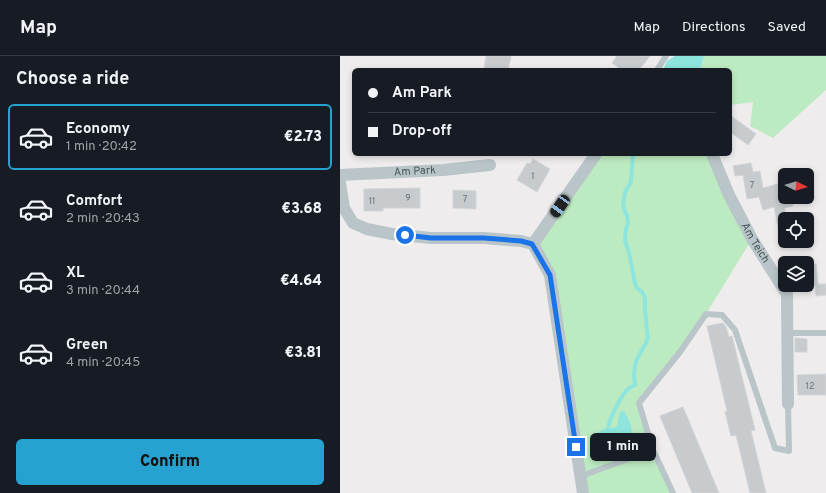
<!DOCTYPE html>
<html lang="en">
<head>
<meta charset="utf-8">
<style>
	:root { --surface:#171b24; --page:#242831; --text:#f1f3f6; --muted:#9ea1a6; --line:#363941; --accent:#25a2d0 }
	body { margin:0; font-family:Overpass,sans-serif; background:var(--page); color:var(--text); height:100vh; display:flex; flex-direction:column; font-size:15px; white-space:nowrap }
	* { box-sizing:border-box; margin:0 }
	p { font-size:13px; color:var(--muted) }
	.icon { flex:none; width:22px; height:22px; fill:none; stroke:currentColor; stroke-width:2; stroke-linecap:round; stroke-linejoin:round }
	.map { position:relative; flex:1; overflow:hidden }
	.details { display:flex; flex-direction:column; background:var(--surface); width:340px }
	.details>* { flex:none }
	.hud { position:absolute; left:12px; top:12px; width:380px; height:88px; border-radius:6px; box-shadow:0 2px 6px #0003; display:grid; align-content:center; height:88px; padding:0 16px; background:var(--surface) }
	.needle { width:26px; rotate:95deg }
	.tools { position:absolute; left:438px; top:112px; display:grid; gap:8px }
	.tools a { display:grid; place-items:center; width:36px; height:36px; border-radius:6px; background:var(--surface); box-shadow:0 2px 6px #0003; font-size:20px }
	.end { position:absolute; width:18px; height:18px; margin:-9px; border:5px solid #1a73e8; background:#fff; box-shadow:0 0 0 2px #fff }
	.from { border-radius:50% }
	.bubble { position:absolute; height:28px; border-radius:6px; background:var(--surface); box-shadow:0 2px 6px #0003; font-size:13px; font-weight:800; line-height:28px; text-align:center }
	.car { position:absolute; width:12px; height:24px; margin:-12px -6px; border-radius:5px; box-shadow:0 0 3px 1px #0007; background:linear-gradient(#222 24%,#8ab4d8 0 40%,#222 0 76%,#8ab4d8 0 86%,#222 0) }
	.hud b { display:flex; align-items:center; gap:14px; height:38px; font-size:15px }
	.hud b+b { border-top:1px solid var(--line) }
	.hud i { width:10px; height:10px; background:var(--text) }
	ul { padding:0; list-style:none }
	li { display:flex; align-items:center; gap:12px; height:66px; margin:0 8px 6px; padding:0 8px; border:2px solid transparent; border-radius:6px }
	li div { flex:1 }
	li b { display:block; font-size:15px }
	li em { font-style:normal; font-weight:800 }
	li.on { border-color:var(--accent) }
	li>.icon { width:36px; height:36px; stroke-width:1.5 }
	h2 { padding:0 16px; font-size:18px; line-height:48px }
	.cta { display:flex; gap:8px; margin-top:auto; padding:8px 16px }
	.cta a { flex:1; height:46px; border-radius:6px; background:var(--accent); color:#111; font-size:16px; font-weight:800; line-height:46px; text-align:center }
	header { display:flex; align-items:center; gap:24px; box-sizing:border-box; height:56px; padding:0 20px; background:var(--surface); border-bottom:1px solid var(--line) }
	header strong { font-size:19px }
	nav { display:flex; gap:22px; margin-inline-start:auto; font-size:14px }
	main { display:flex; flex:1; min-height:0 }
	.map>svg:first-child { display:block }
	.green { fill:#bdebc1 }
	.water { fill:#8de5dd }
	.lines { fill:none; stroke-linecap:round; stroke-linejoin:round }
	.stream { stroke:#8de5dd; stroke-width:4 }
	.building { fill:#c7cbce; stroke:#d1d5d8 }
	.service { stroke:#b9c5c8; stroke-width:6 }
	.minor { stroke:#b9c5c8; stroke-width:12 }
	.route { stroke:#1a73e8; stroke-width:5 }
	.labels { text-anchor:middle; dominant-baseline:central; stroke-width:3.5; stroke-linejoin:round; paint-order:stroke }
	.number-label { font-size:9px; fill:#667276 }
	.street-label { font-size:11px; fill:#465558; stroke:#fff }
</style>
</head>
<body>
<header>
<strong>Map</strong>
<nav><a>Map</a><a>Directions</a><a>Saved</a></nav>
</header>
<main>
<section class="details">
<h2>Choose a ride</h2>
<ul>
<li class="on"><svg class="icon" aria-label="car" viewBox="0 0 24 24"><path d="M5 17H2v-5l4-1 3-4h7l3 4 3 1v5h-3M9 17h6M6 11h13"/><circle cx="7" cy="17" r="2"/><circle cx="17" cy="17" r="2"/></svg><div><b>Economy</b><p>1 min · 20:42</p></div><em>€2.73</em></li>
<li><svg class="icon" aria-label="car" viewBox="0 0 24 24"><path d="M5 17H2v-5l4-1 3-4h7l3 4 3 1v5h-3M9 17h6M6 11h13"/><circle cx="7" cy="17" r="2"/><circle cx="17" cy="17" r="2"/></svg><div><b>Comfort</b><p>2 min · 20:43</p></div><em>€3.68</em></li>
<li><svg class="icon" aria-label="car" viewBox="0 0 24 24"><path d="M5 17H2v-5l4-1 3-4h7l3 4 3 1v5h-3M9 17h6M6 11h13"/><circle cx="7" cy="17" r="2"/><circle cx="17" cy="17" r="2"/></svg><div><b>XL</b><p>3 min · 20:44</p></div><em>€4.64</em></li>
<li><svg class="icon" aria-label="car" viewBox="0 0 24 24"><path d="M5 17H2v-5l4-1 3-4h7l3 4 3 1v5h-3M9 17h6M6 11h13"/><circle cx="7" cy="17" r="2"/><circle cx="17" cy="17" r="2"/></svg><div><b>Green</b><p>4 min · 20:45</p></div><em>€3.81</em></li>
</ul>
<div class="cta"><a>Confirm</a></div>
</section>
<div class="map">
<svg width="486" height="437" viewBox="0 0 486 437">
	<rect width="100%" height="100%" fill="#efeced"/>
	<path class="green" d="M364,0H486V34L433,82L410,70L413,46L390,49V14H360Z
		M256,98H372L412,183L366,258L299,347L313,394L333,437H243L210,219L193,188Z"/>
	<path class="water" d="M335,0H364L360,14H323L327,5Z
		M284,355C292,367 293,379 293,393L277,397L267,402C255,399 251,396 251,383C255,379 259,375 264,373C269,372 273,373 277,370L280,356Z"/>
	<g class="lines">
		<path class="stream" d="M268,373C269,363 281,339 289,332C291,331 293,330 295,329L294,320L295,309L297,303L306,287L308,281L307,274L305,253V242L302,236L297,232L295,227L289,197L285,184L286,173L288,167L287,159L285,156L283,148L285,136L291,126L293,98"/>
	</g>
	<path class="building" d="M146,0H171L168,14H144Z
		M277,0H310L299,14H282L272,7Z
		M390,59L416,78L408,89L390,76Z
		M193,103L210,113L197,136L177,124L187,107L190,108Z
		M411,107L413,116L420,115L423,132L445,126V141H451L453,150L445,152V180L440,181L434,151L423,154L419,141L407,143L403,119L395,120L393,110Z
		M80,132V152H43V155H24V133Z
		M113,134L136,135V153L113,152Z
		M476,208L478,228H486V239L476,240L475,229H467V209Z
		M383,267L386,271L389,281L392,280L415,374L411,375L426,437H410L396,379L391,380L385,356L387,355L367,270Z
		M455,282L467,283V296H455Z
		M486,318V339H458L457,319Z
		M343,351L379,437H352L320,360Z"/>
	<g class="lines">
		<path class="service" d="M317,14L326,0
			M447,277H486
			M313,394L299,347L340,296L366,258L382,259L395,274L435,392L449,395L448,348
			M241,420L313,394L333,437"/>
		<g class="minor">
			<path id="s1" d="M372,98L389,139L412,183L447,238L448,348"/>
			<path id="s2" d="M0,119L103,114L150,109"/>
			<path d="M0,127L4,152L13,167L27,173L52,178L91,182H144L181,185L193,188L210,219L243,437"/>
			<path d="M193,188L256,98"/>
		</g>
	</g>
	<g class="lines">
		<path class="route" d="M65,179L91,182H144L181,185L192,188L210,219L236,391"/>
	</g>
	<g class="labels">
		<g class="number-label">
			<text x="193" y="120">1</text>
			<text x="412" y="129">7</text>
			<text x="68" y="142">9</text>
			<text x="125" y="143">7</text>
			<text x="32" y="145">11</text>
			<text x="470" y="330">12</text>
		</g>
		<g class="street-label">
			<text stroke="none"><textPath href="#s2" startOffset="75">Am Park</textPath></text>
			<text stroke="none"><textPath href="#s1" startOffset="99">Am Teich</textPath></text>
		</g>
	</g>
</svg>
<div class="tools">
<a><svg class="needle" viewBox="-14 -14 28 28"><path d="M0-13l5 13h-10z" fill="#e53935"/><path d="M0 13l5-13h-10z" fill="#9ea1a6"/></svg></a>
<a><svg class="icon" aria-label="locate" viewBox="0 0 24 24"><circle cx="12" cy="12" r="6"/><path d="M12 2v4M12 18v4M2 12h4M18 12h4"/></svg></a>
<a><svg class="icon" aria-label="layers" viewBox="0 0 24 24"><path d="M12 4l9 5-9 5-9-5zM3 14l9 5 9-5"/></svg></a>
</div>
<i class="end from" style="left:65px;top:179px"></i>
<i class="end" style="left:236px;top:391px"></i>
<div class="bubble" style="left:250px;top:377px;width:66px">1 min</div>
<i class="car" style="left:220px;top:150px;rotate:215deg"></i>
<div class="hud">
<b><i class="from"></i>Am Park</b>
<b><i></i>Drop-off</b>
</div>
</div>
</main>
</body>
</html>
